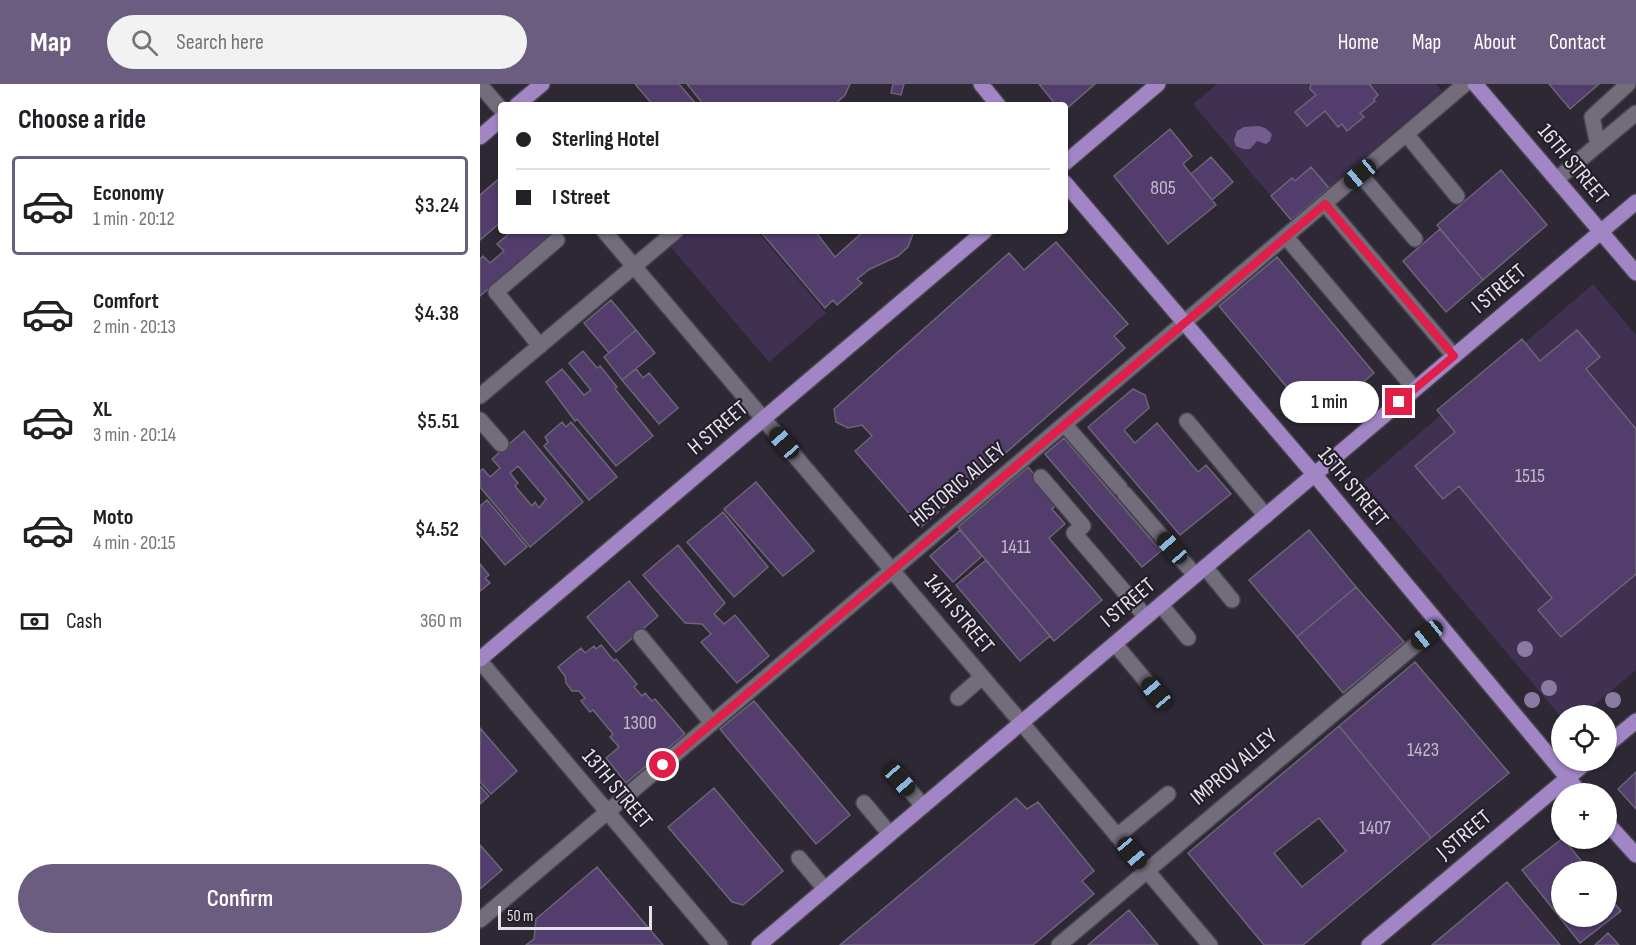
<!DOCTYPE html>
<html lang="en">
<head>
<meta charset="utf-8">
<style>
	:root { --surface:#fff; --page:#f2f2f2; --text:#202124; --muted:#757577; --line:#e0e0e0; --accent:#6b5d80 }
	body { margin:0; font-family:"Sofia Sans Condensed",sans-serif; background:var(--page); color:var(--text); height:100vh; display:flex; flex-direction:column; font-size:22px; white-space:nowrap }
	* { box-sizing:border-box; margin:0 }
	p { font-size:20px; color:var(--muted) }
	.icon { flex:none; width:33px; height:33px; fill:none; stroke:currentColor; stroke-width:2; stroke-linecap:round; stroke-linejoin:round }
	.map { position:relative; flex:1; overflow:hidden }
	.panel { display:flex; flex-direction:column; background:var(--surface); width:480px }
	.panel>* { flex:none }
	.guide { position:absolute; left:18px; top:18px; width:570px; height:132px; border-radius:6px; box-shadow:0 2px 4px #0004; display:grid; align-content:center; height:132px; padding:0 18px; background:var(--surface) }
	.controls { position:absolute; left:1071px; top:621px; display:grid; gap:12px }
	.controls a { display:grid; place-items:center; width:66px; height:66px; border-radius:50%; background:var(--surface); box-shadow:0 2px 4px #0004; font-size:30px }
	.scale { position:absolute; left:18px; bottom:15px; width:154px; box-sizing:border-box; padding-left:6px; border:3px solid #e5e2ea; border-top:0; font-size:16px; line-height:21px; white-space:nowrap; color:#e5e2ea; -webkit-text-stroke:4px #231e2a; paint-order:stroke }
	.end { position:absolute; width:27px; height:27px; margin:-14px; border:8px solid #e11d48; background:#fff; box-shadow:0 0 0 3px #fff }
	.from { border-radius:50% }
	.bubble { position:absolute; height:42px; border-radius:21px; background:var(--surface); box-shadow:0 2px 4px #0004; font-size:20px; font-weight:600; line-height:42px; text-align:center }
	.car { position:absolute; width:18px; height:36px; margin:-18px -9px; border-radius:8px; box-shadow:0 0 4px 2px #0007; background:linear-gradient(#222 24%,#8ab4d8 0 40%,#222 0 76%,#8ab4d8 0 86%,#222 0) }
	.guide b { display:flex; align-items:center; gap:21px; height:57px; font-size:22px }
	.guide b+b { border-top:2px solid var(--line) }
	.guide i { width:15px; height:15px; background:var(--text) }
	ul { padding:0; list-style:none }
	li { display:flex; align-items:center; gap:18px; height:99px; margin:0 12px 9px; padding:0 6px; border:3px solid transparent; border-radius:6px }
	li div { flex:1 }
	li b { display:block; font-size:22px }
	li em { font-style:normal; font-weight:600 }
	li.current { border-color:var(--accent) }
	li>.icon { width:54px; height:54px; stroke-width:1.5 }
	h2 { padding:0 18px; font-size:27px; line-height:72px }
	.pay { display:flex; align-items:center; gap:15px; height:66px; padding:0 18px; font-size:22px }
	.pay p { margin-inline-start:auto }
	.action { display:flex; gap:12px; margin-top:auto; padding:12px 18px }
	.action a { flex:1; height:69px; border-radius:36px; background:var(--accent); color:#fff; font-size:24px; font-weight:600; line-height:69px; text-align:center }
	header { display:flex; align-items:center; gap:36px; box-sizing:border-box; height:84px; padding:0 30px; background:var(--accent); color:#fff }
	header strong { font-size:28px }
	nav { display:flex; gap:33px; margin-inline-start:auto; font-size:21px }
	.search { width:420px; height:54px; background:var(--page); display:flex; align-items:center; gap:15px; box-sizing:border-box; padding:0 21px; border-radius:33px; color:var(--muted); font-size:22px }
	main { display:flex; flex:1; min-height:0 }
	.map>svg:first-child { display:block }
	.green { fill:#403052 }
	.water { fill:#735d8f }
	.building { fill:#523d6c; stroke:#6b6674; stroke-width:1.5; fill-rule:evenodd }
	.lines { fill:none; stroke-linecap:round; stroke-linejoin:round }
	.minor-casing { stroke:#47434d; stroke-width:18 }
	.major-casing { stroke:#47434d; stroke-width:18 }
	.minor { stroke:#726c7b; stroke-width:15 }
	.major { stroke:#a185c5; stroke-width:15 }
	.tree { fill:#8b7aa2 }
	.route { stroke:#e11d48; stroke-width:8 }
	.labels { text-anchor:middle; dominant-baseline:central; stroke-width:4.5; stroke-linejoin:round; paint-order:stroke }
	.number-label { font-size:20px; fill:#c0b9ca }
	.street-label { font-size:22px; fill:#e5e2ea; stroke:#231e2a }
</style>
</head>
<body>
<header>
<strong>Map</strong>
<div class="search"><svg class="icon" aria-label="search" viewBox="0 0 24 24"><circle cx="10" cy="10" r="6"/><path d="M15 15l6 6"/></svg>Search here</div>
<nav><a>Home</a><a>Map</a><a>About</a><a>Contact</a></nav>
</header>
<main>
<section class="panel">
<h2>Choose a ride</h2>
<ul>
<li class="current"><svg class="icon" aria-label="car" viewBox="0 0 24 24"><path d="M5 17H2v-5l4-1 3-4h7l3 4 3 1v5h-3M9 17h6M6 11h13"/><circle cx="7" cy="17" r="2"/><circle cx="17" cy="17" r="2"/></svg><div><b>Economy</b><p>1 min · 20:12</p></div><em>$3.24</em></li>
<li><svg class="icon" aria-label="car" viewBox="0 0 24 24"><path d="M5 17H2v-5l4-1 3-4h7l3 4 3 1v5h-3M9 17h6M6 11h13"/><circle cx="7" cy="17" r="2"/><circle cx="17" cy="17" r="2"/></svg><div><b>Comfort</b><p>2 min · 20:13</p></div><em>$4.38</em></li>
<li><svg class="icon" aria-label="car" viewBox="0 0 24 24"><path d="M5 17H2v-5l4-1 3-4h7l3 4 3 1v5h-3M9 17h6M6 11h13"/><circle cx="7" cy="17" r="2"/><circle cx="17" cy="17" r="2"/></svg><div><b>XL</b><p>3 min · 20:14</p></div><em>$5.51</em></li>
<li><svg class="icon" aria-label="car" viewBox="0 0 24 24"><path d="M5 17H2v-5l4-1 3-4h7l3 4 3 1v5h-3M9 17h6M6 11h13"/><circle cx="7" cy="17" r="2"/><circle cx="17" cy="17" r="2"/></svg><div><b>Moto</b><p>4 min · 20:15</p></div><em>$4.52</em></li>
</ul>
<div class="pay"><svg class="icon" aria-label="cash" viewBox="0 0 24 24"><path d="M3 7h18v10H3z"/><circle cx="12" cy="12" r="2"/></svg>Cash<p>360 m</p></div>
<div class="action"><a>Confirm</a></div>
</section>
<div class="map">
<svg width="1156" height="861" viewBox="0 0 1156 861">
	<rect width="100%" height="100%" fill="#2d2834"/>
	<path class="green" d="M737,0H956L962,7L811,136L713,20Z
		M210,147H277L346,229L289,278L191,163Z
		M1113,200L1156,251V586L1102,631L1081,633L883,398Z"/>
	<path class="water" d="M779,42L785,44L792,50L790,57L786,60L777,57L770,65H763L756,62L754,56L757,47L764,43Z"/>
	<path class="building" d="M155,0H199L217,21H173Z
		M207,0H370L365,11L354,21H224Z
		M413,0H424L421,11L411,9Z
		M559,0H615L585,26V21H576Z
		M831,0H891L890,1L898,11L894,15L895,17L880,29L884,33L867,47L862,40L858,43L845,27L827,42L815,28L836,11L830,5Z
		M1069,0H1119L1090,25Z
		M690,45L712,72L703,80L736,121L688,160L634,92Z
		M731,73L753,98L732,116L711,90Z
		M831,83L849,104L811,136L791,112L812,94L815,97Z
		M1021,86L1067,141L1003,196L957,141Z
		M21,93V138L0,156V111Z
		M960,145L1003,196L966,228L923,177Z
		M32,147H76L0,212V175L3,172L10,179L24,167L17,160Z
		M280,147H335L355,173L384,147H434L428,163L418,172L390,185L377,195L382,199L357,221L353,216L345,224Z
		M576,158L648,240L634,252L645,264L441,443L375,367L392,352L382,341L368,344L356,338L354,325L529,169L544,186Z
		M797,173L894,289L836,338L739,222Z
		M131,216L156,246L129,269L104,239Z
		M156,246L175,269L142,296L124,273Z
		M1097,246L1120,273L1106,285L1156,345V490L1081,553L1058,526L1072,514L979,402L963,415L935,382L975,348L957,326L1042,255L1060,277Z
		M103,267L117,284L120,282L137,303L135,305L173,352L136,382L97,335L95,337L66,298L82,285L104,311L111,306L89,279Z
		M156,285L163,294L169,289L198,324L179,340L142,296Z
		M653,305L665,311L669,324L644,346L655,359L677,339L718,388L726,381L751,410L700,451L608,343Z
		M82,338L86,343L91,338L137,393L109,416L64,362L68,358L65,353Z
		M44,347L103,418L50,463L0,403V387L3,385L10,393L20,384L12,375ZM38,382L66,415L59,424L55,418L52,422L35,402L38,399L30,389Z
		M584,354L681,467L662,483L565,370Z
		M548,383L578,419L572,425L585,440L569,454L622,516L574,557L478,443Z
		M276,398L334,467L303,492L244,425Z
		M7,416L47,463L25,481L0,451V422Z
		M243,428L288,483L254,513L207,458Z
		M480,446L502,472L473,498L450,472Z
		M829,446L876,503L817,553L769,496Z
		M198,461L245,519L234,530L244,540L255,531L289,572L257,599L221,558L231,550L222,540L205,539L163,491Z
		M506,476L570,552L540,577L476,501Z
		M0,480L9,491L5,494L10,499L0,507Z
		M149,497L178,532L136,568L107,533Z
		M876,503L924,558L863,609L817,553Z
		M121,561L134,577L136,575L157,600L154,603L162,612L165,609L172,617L175,615L205,650L146,699L126,674L139,663L130,653L133,650L113,626L110,628L101,617L105,614L99,607H92L86,599L85,592L78,583L101,564L105,569L114,562L116,565Z
		M935,578L1029,689L951,754L859,642Z
		M274,617L370,731L336,760L240,645Z
		M859,642L951,754L823,861H784L708,769ZM839,734L866,767L822,803L794,769Z
		M0,644L37,687L11,710L0,698Z
		M1156,688V725L1138,705Z
		M0,702L9,712L0,720Z
		M234,704L303,787L263,821L252,818L188,743Z
		M536,714L547,725L558,718L614,787L602,797L614,810L553,861H360Z
		M1083,754L1110,788H1082V832H1126V809L1141,827L1100,859L1042,786Z
		M0,761L22,786L0,805Z
		M117,783L183,861H46L54,855L56,835Z
		M1027,798L1080,861H952Z
		M649,826L678,861H608Z
		M1128,849L1139,861H1115Z"/>
	<g class="lines">
		<g class="minor-casing">
			<path id="minor" d="M0,1L21,25
				M927,51L977,112
				M1118,61L1112,33L1148,0
				M880,90L935,155
				M1077,95L1156,29
				M845,120L974,272
				M124,147L730,861
				M806,153L935,305
				M60,262L16,208L77,156
				M0,312L196,147
				M0,336L21,360
				M707,337L786,432
				M585,341L640,404
				M561,393L603,442L594,449L666,533
				M645,410L715,491
				M725,483L752,516
				M681,521L708,554
				M161,553L232,639
				M635,560L676,609
				M0,577L240,861
				M478,614L502,593
				M417,691L443,722
				M384,719L410,750
				M637,752L688,710
				M319,774L345,805
				M0,836L985,0
				M579,861L959,541"/>
		</g>
		<g class="major-casing">
			<path id="major" d="M501,0L518,21
				M995,0L1156,189
				M37,21L62,0
				M0,53L21,35
				M585,79L678,0
				M585,99L834,390L1101,710
				M0,575L505,147
				M1126,662L1156,637
				M1126,738L1156,771
				M279,861L1156,118
				M889,861L1109,676"/>
		</g>
		<use href="#minor" class="minor"/>
		<use href="#major" class="major"/>
	</g>
	<g class="tree">
		<circle cx="1045" cy="565" r="8"/>
		<circle cx="1069" cy="604" r="8"/>
		<circle cx="1052" cy="616" r="8"/>
		<circle cx="1133" cy="616" r="8"/>
	</g>
	<g class="lines">
		<path class="route" d="M183,681L845,120L974,272L919,318"/>
	</g>
	<g class="labels">
		<g class="number-label">
			<text x="683" y="104">805</text>
			<text x="1050" y="392">1515</text>
			<text x="536" y="463">1411</text>
			<text x="160" y="639">1300</text>
			<text x="943" y="666">1423</text>
			<text x="895" y="744">1407</text>
		</g>
		<g class="street-label">
			<text transform="translate(1093 80) rotate(50)">16TH STREET</text>
			<text transform="translate(1019 205) rotate(-40)">I STREET</text>
			<text transform="translate(238 344) rotate(-40)">H STREET</text>
			<text transform="translate(478 401) rotate(-40)">HISTORIC ALLEY</text>
			<text transform="translate(873 403) rotate(50)">15TH STREET</text>
			<text transform="translate(648 519) rotate(-40)">I STREET</text>
			<text transform="translate(479 530) rotate(50)">14TH STREET</text>
			<text transform="translate(754 683) rotate(-40)">IMPROV ALLEY</text>
			<text transform="translate(137 705) rotate(50)">13TH STREET</text>
			<text transform="translate(984 751) rotate(-40)">J STREET</text>
		</g>
	</g>
</svg>
<div class="controls">
<a><svg class="icon" aria-label="locate" viewBox="0 0 24 24"><circle cx="12" cy="12" r="6"/><path d="M12 2v4M12 18v4M2 12h4M18 12h4"/></svg></a>
<a>+</a>
<a>−</a>
</div>
<div class="scale">50 m</div>
<i class="end from" style="left:183px;top:681px"></i>
<i class="end" style="left:919px;top:318px"></i>
<div class="bubble" style="left:800px;top:297px;width:99px">1 min</div>
<i class="car" style="left:880px;top:90px;rotate:230deg"></i>
<i class="car" style="left:304px;top:359px;rotate:319deg"></i>
<i class="car" style="left:692px;top:464px;rotate:319deg"></i>
<i class="car" style="left:947px;top:551px;rotate:231deg"></i>
<i class="car" style="left:676px;top:609px;rotate:320deg"></i>
<i class="car" style="left:420px;top:696px;rotate:139deg"></i>
<i class="car" style="left:652px;top:769px;rotate:140deg"></i>
<div class="guide">
<b><i class="from"></i>Sterling Hotel</b>
<b><i></i>I Street</b>
</div>
</div>
</main>
</body>
</html>
